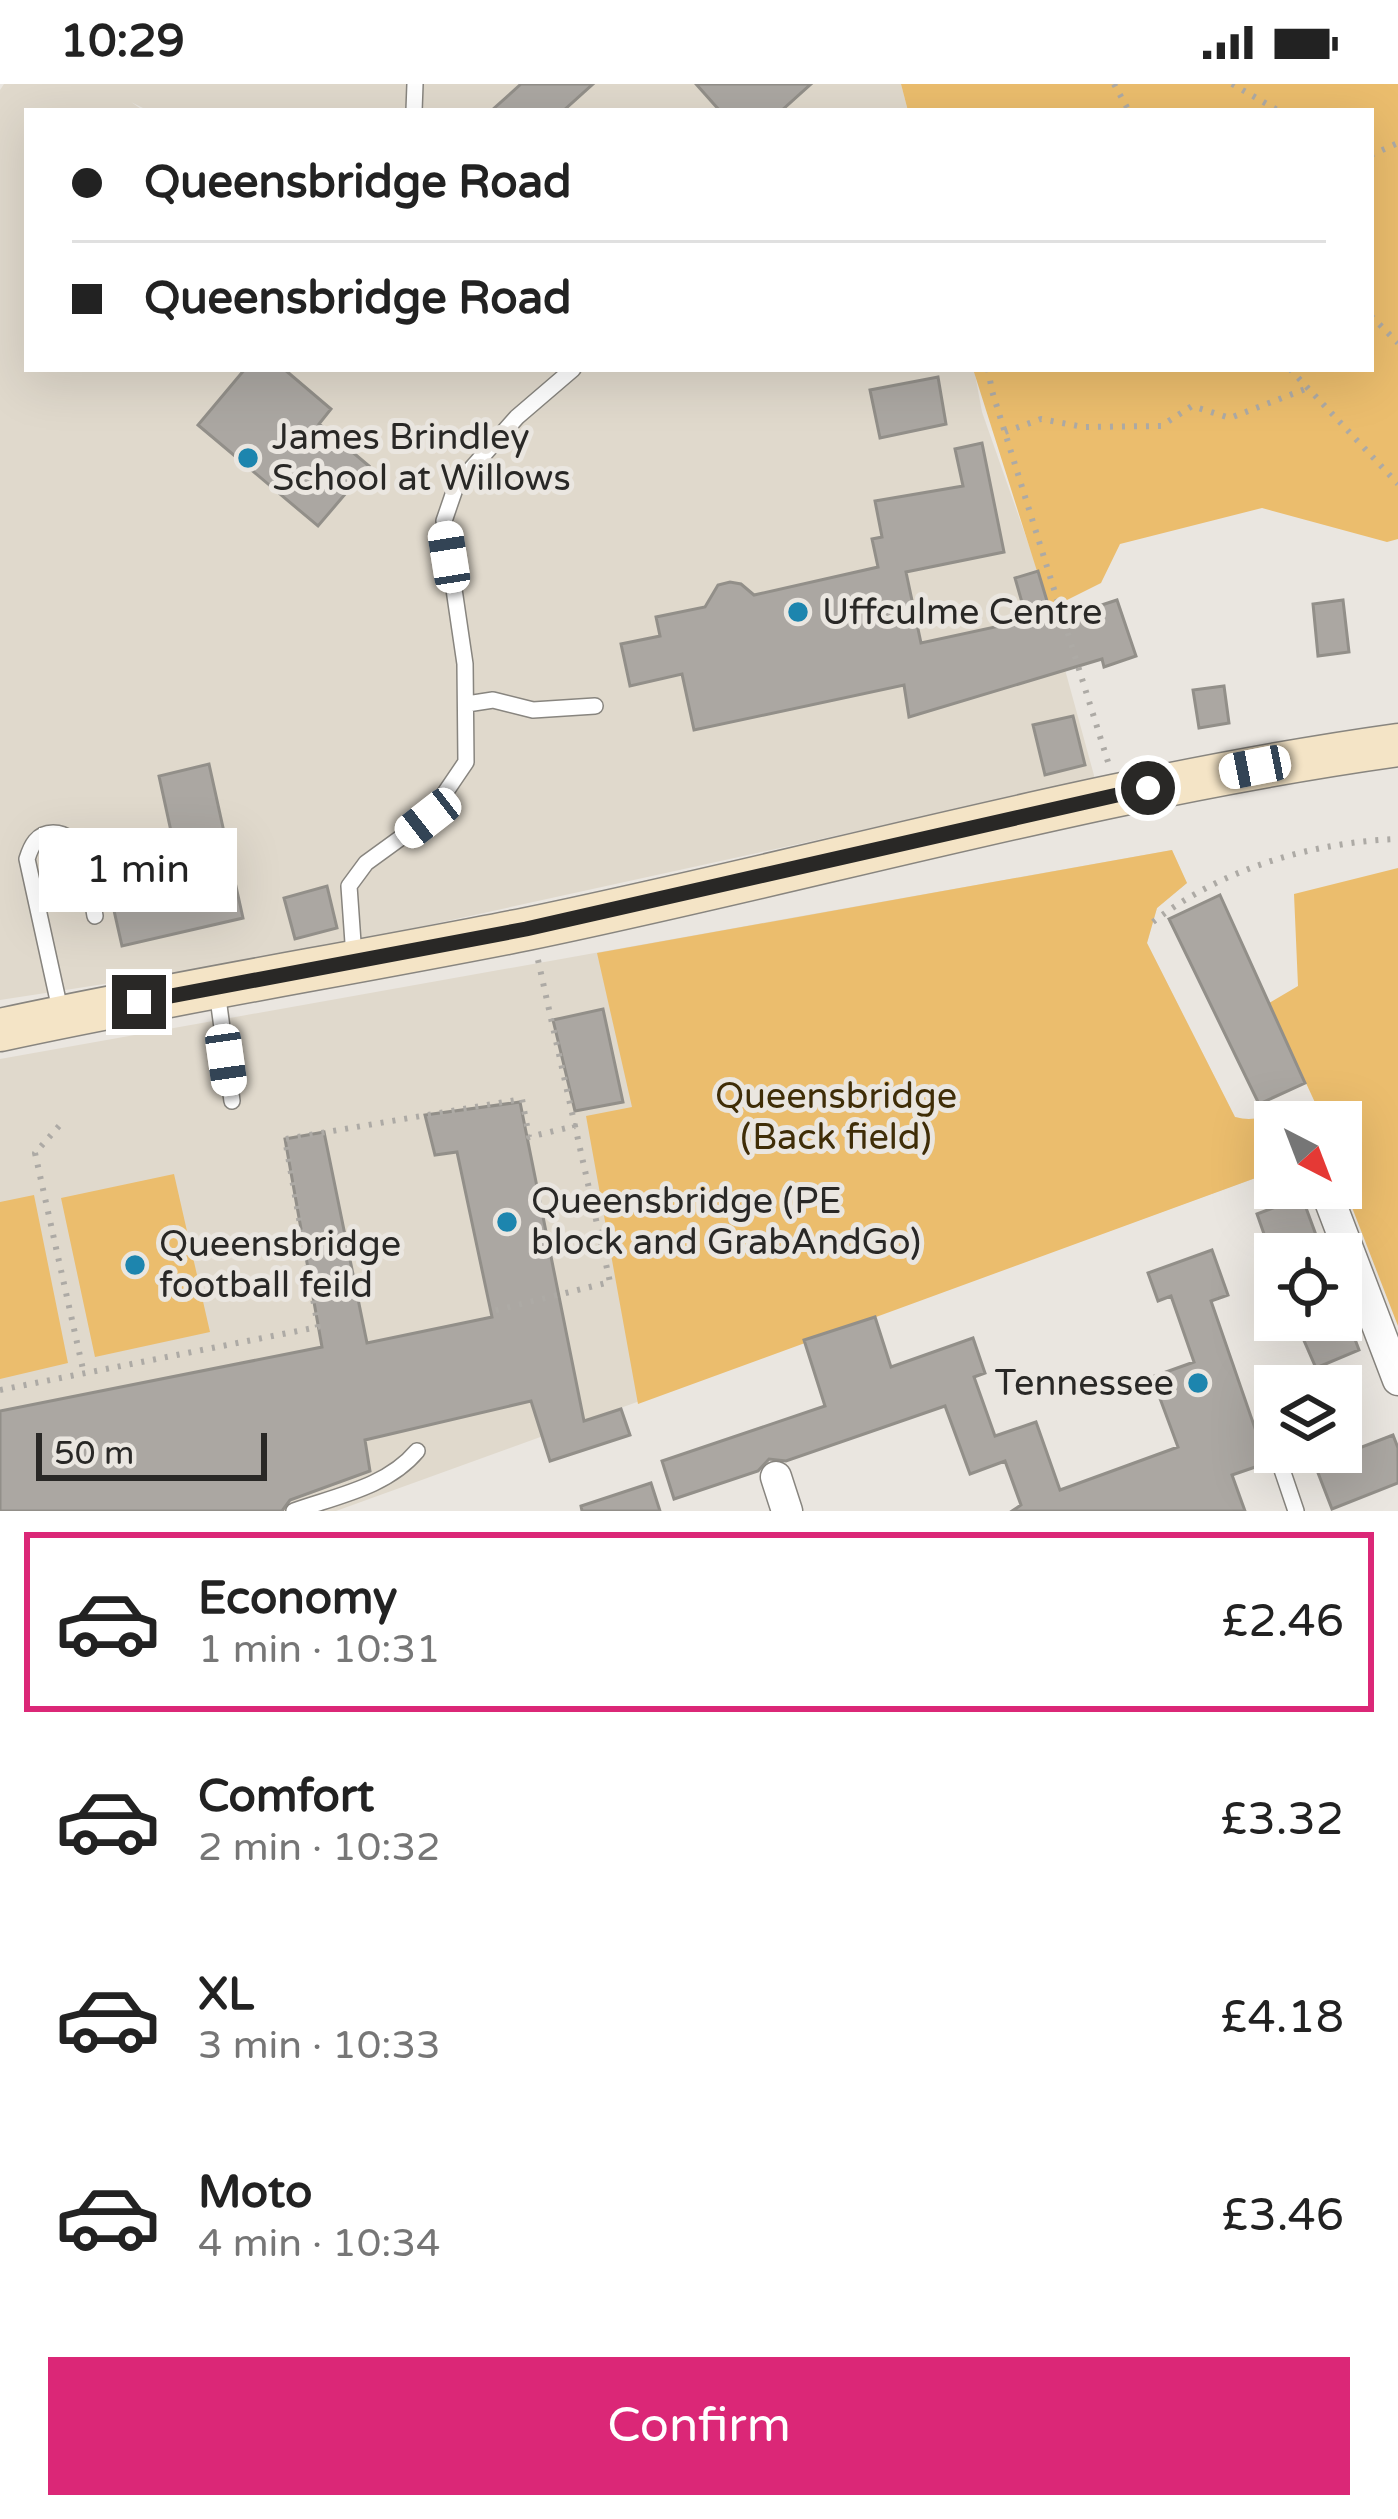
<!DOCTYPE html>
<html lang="en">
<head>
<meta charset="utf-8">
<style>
	:root { --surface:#fff; --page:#f2f2f2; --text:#222; --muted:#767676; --line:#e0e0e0; --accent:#db2777 }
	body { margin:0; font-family:"Varela Round",sans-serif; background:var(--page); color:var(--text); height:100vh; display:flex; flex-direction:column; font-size:45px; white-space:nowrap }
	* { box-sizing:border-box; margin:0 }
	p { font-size:39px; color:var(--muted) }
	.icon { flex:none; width:66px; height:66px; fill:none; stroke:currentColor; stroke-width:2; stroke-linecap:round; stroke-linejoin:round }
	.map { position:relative; height:1427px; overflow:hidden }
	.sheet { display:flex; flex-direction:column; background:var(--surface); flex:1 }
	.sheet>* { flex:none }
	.top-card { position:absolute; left:24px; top:24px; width:1350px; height:264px; border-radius:0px; box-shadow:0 12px 48px #0002; display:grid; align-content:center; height:264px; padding:0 48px; background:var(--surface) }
	.needle { width:78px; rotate:138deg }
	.controls { position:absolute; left:1254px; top:1017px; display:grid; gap:24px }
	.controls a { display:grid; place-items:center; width:108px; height:108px; border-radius:0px; background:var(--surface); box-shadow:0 12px 48px #0002; font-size:60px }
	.scale { position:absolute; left:36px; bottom:30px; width:231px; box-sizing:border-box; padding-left:12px; border:6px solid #292826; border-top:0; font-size:33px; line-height:42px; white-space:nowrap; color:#292826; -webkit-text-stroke:9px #eae6e0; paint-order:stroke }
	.end { position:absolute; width:54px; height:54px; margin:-27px; border:15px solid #292826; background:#fff; box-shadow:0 0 0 6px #fff }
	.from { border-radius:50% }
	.bubble { position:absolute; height:84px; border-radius:0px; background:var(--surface); box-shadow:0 12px 48px #0002; font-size:39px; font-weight:600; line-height:84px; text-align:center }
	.car { position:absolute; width:36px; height:72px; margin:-36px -18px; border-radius:15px; box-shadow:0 0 9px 3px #0007; background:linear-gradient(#fff 24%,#345 0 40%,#fff 0 76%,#345 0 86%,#fff 0) }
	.top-card b { display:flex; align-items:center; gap:42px; height:114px; font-size:45px }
	.top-card b+b { border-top:3px solid var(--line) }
	.top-card i { width:30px; height:30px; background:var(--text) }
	ul { padding:21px 0 0; list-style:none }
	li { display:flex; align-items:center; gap:36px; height:180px; margin:0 24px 18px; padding:0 24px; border:6px solid transparent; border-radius:0px }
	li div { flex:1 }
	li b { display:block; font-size:45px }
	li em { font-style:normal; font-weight:600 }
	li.on { border-color:var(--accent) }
	li>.icon { width:108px; height:108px; stroke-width:1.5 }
	.cta { display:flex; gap:24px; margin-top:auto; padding:24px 48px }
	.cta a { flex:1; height:138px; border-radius:0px; background:var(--accent); color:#fff; font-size:48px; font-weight:600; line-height:138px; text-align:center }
	.status { display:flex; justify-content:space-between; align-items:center; height:84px; padding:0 60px; background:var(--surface); direction:ltr }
	.status svg { height:33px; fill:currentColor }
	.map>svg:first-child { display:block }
	.built { fill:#e0d9cc }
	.green { fill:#ebbd6d }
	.building { fill:#aba7a2; stroke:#928f89; stroke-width:3 }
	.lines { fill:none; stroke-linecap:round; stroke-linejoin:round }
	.lane-casing { stroke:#88857f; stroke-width:18 }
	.street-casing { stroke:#88857f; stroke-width:33 }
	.secondary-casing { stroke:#88857f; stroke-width:45 }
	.path { stroke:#adaaa5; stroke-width:6; stroke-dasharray:3 9; stroke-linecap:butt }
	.lane { stroke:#fff; stroke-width:15 }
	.street { stroke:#fff; stroke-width:30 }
	.secondary { stroke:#f4e4c6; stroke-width:42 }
	.route { stroke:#292826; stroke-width:15 }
	.poi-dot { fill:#1d85ae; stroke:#eae6e0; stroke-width:4.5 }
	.labels { text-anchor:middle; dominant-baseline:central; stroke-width:10; stroke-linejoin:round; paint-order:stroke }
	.poi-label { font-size:36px; fill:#292826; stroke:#eae6e0; text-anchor:start }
	.park-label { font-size:36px; fill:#3f2d07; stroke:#eae6e0 }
</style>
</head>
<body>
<div class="status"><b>10:29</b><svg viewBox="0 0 49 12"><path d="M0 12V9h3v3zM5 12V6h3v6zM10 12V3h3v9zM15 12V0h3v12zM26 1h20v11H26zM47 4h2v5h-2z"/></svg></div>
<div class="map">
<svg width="1398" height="1427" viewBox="0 0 1398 1427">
	<rect width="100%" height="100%" fill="#eae6e0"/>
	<path class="built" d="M4,0H901L908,27H149L131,18L144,27H27V285H974L982,328L1038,487L1095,695L287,872L0,916V6Z
		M1172,766L1187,799L1157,824L1147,859L1235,1033L1250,1037L1293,1026L1310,1034L1318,1025L1325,1038H1275V1087L336,1427H0V975Z"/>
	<path class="green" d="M901,0H1398V455L1387,458L1262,424L1120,460L1101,499L1049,525L973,285H1371V27H908Z
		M1172,766L1187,799L1157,824L1147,859L1235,1033C1264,1041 1281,1020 1310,1034L1318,1025L1269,919L1298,902L1294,810L1398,784V1242L1341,1095V1038H1275V1087L638,1320L586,1032L632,1023L597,869Z
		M174,1090L210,1248L95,1273L61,1114Z
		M34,1111L68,1279L0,1295V1118Z"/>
	<path class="building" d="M521,0H593L563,27H491Z
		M696,0H811L781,27H720Z
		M245,285H284L331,325L319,340L369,382L318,442L198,341Z
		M938,293L946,340L880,354L870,306Z
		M982,359L1004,468L906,488L921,559L1027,536L1015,494L1038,487L1053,537L1117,516L1136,572L1104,583L1102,575L909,633L904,601L694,646L682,590L630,602L621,560L660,552L656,533L705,523L718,501L730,498L741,500L754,511L878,483L872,455L882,453L875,417L963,402L955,365Z
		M1343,516L1349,568L1318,572L1313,520Z
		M1224,602L1229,639L1199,644L1193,606Z
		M1073,632L1085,681L1045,691L1033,641Z
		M209,680L243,834L122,862L108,800L179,784L159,692Z
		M327,802L337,844L295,855L284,814Z
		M1220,811L1305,999L1259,1020L1169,835Z
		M603,925L623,1018L575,1027L553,936Z
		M520,1018L584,1337L621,1325L630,1351L550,1377L531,1317L365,1356L370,1387L290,1416L282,1427H0V1327L322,1263L285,1055L324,1048L367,1259L492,1233L457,1068L435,1071L425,1031Z
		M1302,1113L1323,1170H1271L1257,1130Z
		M1212,1166L1228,1211L1211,1217L1267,1379L1232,1391L1245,1427H1012L1021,1421L1005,1377L970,1390L945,1322L786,1377L769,1375L758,1387L674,1415L662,1377L825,1322L804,1256L875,1233L891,1283L973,1254L985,1289L974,1293L995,1352L1036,1338L1060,1406L1178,1363L1152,1293L1194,1278L1171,1212L1158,1217L1148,1189Z
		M1347,1234L1359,1266L1316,1284L1295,1236Z
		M1393,1351L1398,1364V1399L1332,1425L1315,1381Z
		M651,1399L660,1427H582L581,1422Z"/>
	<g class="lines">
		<g class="lane-casing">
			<path id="lane" d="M414,27L415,0
				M467,620L493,616L533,626L595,622
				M354,873L349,802L366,779L428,734L466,678L465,580L444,437L456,402L517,333L573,285
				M217,907L232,1017
				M61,930L27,775C31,762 37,749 53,749C89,750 90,805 95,832
				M1276,1368L1296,1427
				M294,1427C336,1412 387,1403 417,1367"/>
		</g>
		<g class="street-casing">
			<path id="street" d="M1326,1107L1398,1296
				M776,1393L787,1427"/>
		</g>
		<g class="secondary-casing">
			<path id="secondary" d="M0,946C175,908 351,880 527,845C817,785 1104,702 1398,661"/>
		</g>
		<path class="path" d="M1114,0L1129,27
			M1232,0L1279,27
			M1371,71L1398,59
			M1371,232L1398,259
			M988,285L992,307L1108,678
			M1290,285L1398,400
			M1005,348L1041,335L1083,343L1161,342L1192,322L1230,334L1308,304
			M1153,838C1221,785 1312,758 1398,755
			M538,876L575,1042
			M59,1042L35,1069L84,1290
			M0,1306L318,1243L285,1055L522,1015L529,1053L575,1042L610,1198L489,1228"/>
		<use href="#lane" class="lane"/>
		<use href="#street" class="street"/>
		<use href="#secondary" class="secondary"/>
	</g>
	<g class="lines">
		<path class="route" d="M139,918L526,845L1148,704"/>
	</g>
	<g class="poi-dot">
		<circle cx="248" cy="374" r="12"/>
		<circle cx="798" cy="528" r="12"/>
		<circle cx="507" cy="1138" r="12"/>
		<circle cx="135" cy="1181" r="12"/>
		<circle cx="1198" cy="1299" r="12"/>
	</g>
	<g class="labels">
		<g class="poi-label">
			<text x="272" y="353">James Brindley<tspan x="272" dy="41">School at Willows</tspan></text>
			<text x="822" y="528">Uffculme Centre</text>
			<text x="531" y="1117">Queensbridge (PE<tspan x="531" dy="41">block and GrabAndGo)</tspan></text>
			<text x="159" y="1160">Queensbridge<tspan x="159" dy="41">football feild</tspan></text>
			<text x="1174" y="1299" text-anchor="end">Tennessee</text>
		</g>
		<g class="park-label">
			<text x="836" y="1012">Queensbridge<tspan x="836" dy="41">(Back field)</tspan></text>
		</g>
	</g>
</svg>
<div class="controls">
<a><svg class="needle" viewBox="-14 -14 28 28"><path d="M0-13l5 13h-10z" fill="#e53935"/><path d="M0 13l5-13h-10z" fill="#767676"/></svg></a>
<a><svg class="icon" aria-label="locate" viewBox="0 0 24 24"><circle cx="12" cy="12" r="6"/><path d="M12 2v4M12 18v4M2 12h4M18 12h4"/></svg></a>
<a><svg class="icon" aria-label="layers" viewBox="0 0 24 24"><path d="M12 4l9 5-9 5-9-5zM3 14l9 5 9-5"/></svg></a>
</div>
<div class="scale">50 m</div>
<i class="end from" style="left:1148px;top:704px"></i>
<i class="end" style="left:139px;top:918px"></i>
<div class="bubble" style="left:39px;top:744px;width:198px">1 min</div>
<i class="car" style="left:449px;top:473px;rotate:351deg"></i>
<i class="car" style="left:1255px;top:683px;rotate:259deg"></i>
<i class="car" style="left:428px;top:734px;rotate:232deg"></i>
<i class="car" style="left:226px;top:976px;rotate:172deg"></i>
<div class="top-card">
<b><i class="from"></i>Queensbridge Road</b>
<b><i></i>Queensbridge Road</b>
</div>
</div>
<section class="sheet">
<ul>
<li class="on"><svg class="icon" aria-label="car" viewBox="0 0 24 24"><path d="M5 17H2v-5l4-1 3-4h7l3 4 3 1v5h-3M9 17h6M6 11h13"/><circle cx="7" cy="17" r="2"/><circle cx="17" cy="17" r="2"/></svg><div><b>Economy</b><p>1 min · 10:31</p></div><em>£2.46</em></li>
<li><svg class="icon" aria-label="car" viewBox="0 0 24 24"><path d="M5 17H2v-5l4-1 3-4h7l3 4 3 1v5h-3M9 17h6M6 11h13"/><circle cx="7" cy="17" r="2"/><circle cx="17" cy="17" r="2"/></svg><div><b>Comfort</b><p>2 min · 10:32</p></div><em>£3.32</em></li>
<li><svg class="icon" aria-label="car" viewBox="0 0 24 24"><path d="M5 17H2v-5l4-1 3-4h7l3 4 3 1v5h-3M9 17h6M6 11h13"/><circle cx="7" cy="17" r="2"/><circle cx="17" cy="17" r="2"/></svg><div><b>XL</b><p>3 min · 10:33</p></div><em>£4.18</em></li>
<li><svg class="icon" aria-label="car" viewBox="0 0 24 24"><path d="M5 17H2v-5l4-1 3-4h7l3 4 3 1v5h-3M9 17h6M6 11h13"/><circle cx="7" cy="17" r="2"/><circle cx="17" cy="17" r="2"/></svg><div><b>Moto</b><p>4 min · 10:34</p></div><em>£3.46</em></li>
</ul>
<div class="cta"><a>Confirm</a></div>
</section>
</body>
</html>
